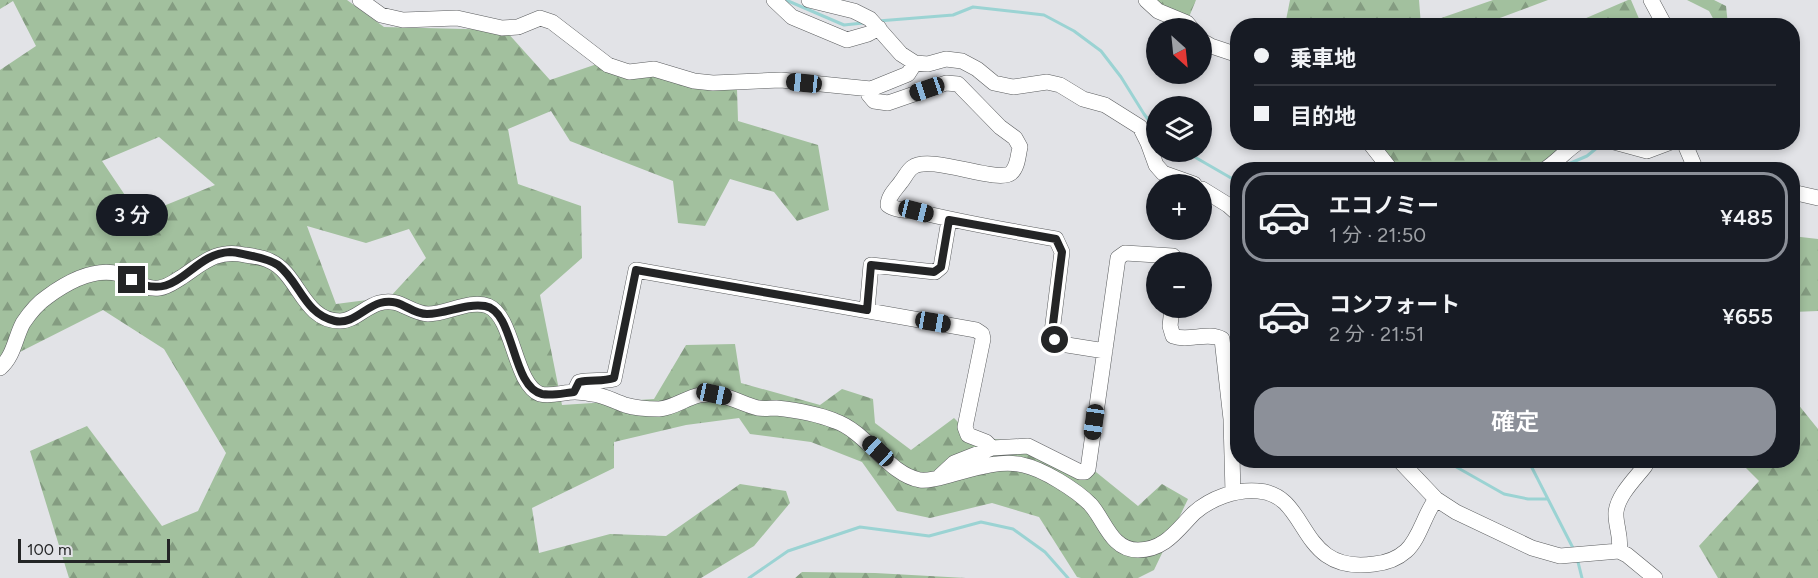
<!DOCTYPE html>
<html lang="ja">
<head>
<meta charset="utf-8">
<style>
	:root { --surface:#171b24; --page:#20242c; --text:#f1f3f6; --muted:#9ea1a6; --line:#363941; --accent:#8c9099 }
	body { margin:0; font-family:Figtree,"Noto Sans JP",sans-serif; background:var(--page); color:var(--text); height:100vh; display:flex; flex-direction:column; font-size:22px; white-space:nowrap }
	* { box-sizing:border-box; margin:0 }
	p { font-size:20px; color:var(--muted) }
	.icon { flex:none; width:33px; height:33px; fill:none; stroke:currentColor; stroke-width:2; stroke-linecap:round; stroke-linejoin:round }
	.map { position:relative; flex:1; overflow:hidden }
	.side { position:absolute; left:1230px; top:162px; width:570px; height:306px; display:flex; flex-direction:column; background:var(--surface); border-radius:24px; box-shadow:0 3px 9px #0003 }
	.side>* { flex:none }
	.top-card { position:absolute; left:1230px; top:18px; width:570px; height:132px; border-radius:24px; box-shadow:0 3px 9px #0003; display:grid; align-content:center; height:132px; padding:0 24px; background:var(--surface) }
	.needle { width:39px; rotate:153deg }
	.controls { position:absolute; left:1146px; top:18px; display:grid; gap:12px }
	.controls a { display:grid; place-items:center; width:66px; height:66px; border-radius:50%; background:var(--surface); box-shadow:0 3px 9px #0003; font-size:30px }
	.scale { position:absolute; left:18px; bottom:15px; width:152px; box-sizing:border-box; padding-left:6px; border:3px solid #242526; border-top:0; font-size:16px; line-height:21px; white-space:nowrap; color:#242526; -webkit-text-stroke:4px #e2e3e7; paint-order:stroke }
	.end { position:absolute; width:27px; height:27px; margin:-14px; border:8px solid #242526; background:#fff; box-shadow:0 0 0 3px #fff }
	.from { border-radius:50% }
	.bubble { position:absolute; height:42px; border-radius:21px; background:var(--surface); box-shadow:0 3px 9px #0003; font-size:20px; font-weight:600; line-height:42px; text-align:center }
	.car { position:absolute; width:18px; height:36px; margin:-18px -9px; border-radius:8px; box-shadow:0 0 4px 2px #0007; background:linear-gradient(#222 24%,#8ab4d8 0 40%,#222 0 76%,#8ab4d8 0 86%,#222 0) }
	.top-card b { display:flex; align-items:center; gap:21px; height:57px; font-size:22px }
	.top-card b+b { border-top:2px solid var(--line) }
	.top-card i { width:15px; height:15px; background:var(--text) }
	ul { padding:10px 0 0; list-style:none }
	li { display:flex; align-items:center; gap:18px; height:90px; margin:0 12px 9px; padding:0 12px; border:3px solid transparent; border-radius:24px }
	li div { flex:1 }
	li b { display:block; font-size:22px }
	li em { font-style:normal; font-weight:600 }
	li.active { border-color:var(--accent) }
	li>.icon { width:54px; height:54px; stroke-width:1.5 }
	.cta { display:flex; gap:12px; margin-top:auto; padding:12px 24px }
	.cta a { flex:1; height:69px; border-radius:24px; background:var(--accent); color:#fff; font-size:24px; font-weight:600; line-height:69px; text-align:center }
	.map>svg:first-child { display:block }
	.forest { fill:url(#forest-firs); fill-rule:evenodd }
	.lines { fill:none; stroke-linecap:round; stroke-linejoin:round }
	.stream { stroke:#9bd3d3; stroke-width:3 }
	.minor-casing { stroke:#5b5d5f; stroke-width:16 }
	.minor { stroke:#fff; stroke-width:15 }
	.route { stroke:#242526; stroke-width:8 }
</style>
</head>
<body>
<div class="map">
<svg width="1818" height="578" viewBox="0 0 1818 578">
	<defs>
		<pattern id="forest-firs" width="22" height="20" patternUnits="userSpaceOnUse" patternTransform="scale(1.5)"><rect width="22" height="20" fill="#a2c09e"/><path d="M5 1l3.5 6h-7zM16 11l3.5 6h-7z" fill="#849c81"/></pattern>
	</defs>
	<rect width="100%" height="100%" fill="#e2e3e7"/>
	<path class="forest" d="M0,0H347L384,27L505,30L550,80L597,64L737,89L738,121L818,145L829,210L797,221L774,192L730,179L705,226L678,223L673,181L570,141L551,111L508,129L518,184L581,206L582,258L540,295L562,405L654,399L686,345L735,344L741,383L820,405L842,389L873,399L875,423L911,450L954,418L972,436L1026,443L1091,468L1138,506L1162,484L1188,499L1154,570L1138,578H1081L1077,577L1039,517L992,503L930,518L897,511L862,462L811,442L750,434L739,418L686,425L614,442V468L532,508L539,553L610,534L666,536L740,484L786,491L790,503L754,546L701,578H69L30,451L87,426L162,526L198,511L226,453L164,349L103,310L0,362V70L36,46L13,1L0,9ZM159,137L215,185L139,216L102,161ZM307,226L366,243L409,229L426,258L390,297L336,304Z
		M1156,0H1196L1189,17L1169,16Z
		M1290,0H1419L1421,25L1493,0H1548L1481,25H1285Z
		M1628,0H1631L1640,21L1627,25H1570Z
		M1687,0H1714L1726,6L1728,25H1712L1715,22L1709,11Z
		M1373,143H1572L1554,157L1530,170L1397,169Z
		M1792,236L1818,239V311L1793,312Z
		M1793,398L1818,429V578H1718L1699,546L1759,481L1739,461L1792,460Z
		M802,572L875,573L966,578H795Z"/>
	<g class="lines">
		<path class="stream" d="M786,0L844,25L863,23
			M878,21L953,15L973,7L1044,15L1074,31L1101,51L1121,77L1144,114L1156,130
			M1186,152L1238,182
			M1559,168L1587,156L1604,142
			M1444,460L1504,494L1528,499H1547
			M1528,460L1574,550
			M1577,558L1582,578
			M749,578L788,551L860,527L929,536L981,522L1013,529L1045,552L1068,578"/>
		<g class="minor-casing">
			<path id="minor" d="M360,0L381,15L403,20L457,18L502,28L518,27L540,18L552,22L608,65L629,72L654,69L694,81L713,83L781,80L871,89L908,74L915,63
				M774,0L792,17L847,40L868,34L879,28
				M809,0L854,11L870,19L901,54L915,63L928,64L946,59L962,61L977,69L994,83L1013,87L1047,82L1060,85L1083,99L1105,105L1140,127L1148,143L1156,165L1163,173L1194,184
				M1146,0L1158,11L1187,23L1191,28
				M1651,0L1665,26
				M1202,41L1211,46L1238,55
				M871,89L869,95L874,101L888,103L946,83L958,84L1000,127L1015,138L1020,147C1018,155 1018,167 1011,173C998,184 930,154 913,167C908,170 905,177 901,182C896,189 888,196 888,205C896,211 910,210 919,212C965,223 1010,231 1056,239L1062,252L1052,332L1055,340L1061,344L1105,351
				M1369,142L1391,170
				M1614,142L1647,151L1671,142
				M1684,142L1696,170
				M1544,170C1557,162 1566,150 1579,142
				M1202,189L1228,205L1238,214
				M1792,192L1818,198
				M1172,308L1170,326L1173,336C1189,342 1208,331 1222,339L1231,419L1233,493
				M867,310L871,265L935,272L941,267L949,220
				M0,368C14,356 15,338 23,323C29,314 38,303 47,297C66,283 93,267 119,274C133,278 143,290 159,288C168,287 175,281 182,277C204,262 217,249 245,255C253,256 263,257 270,261C299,274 303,321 340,321C354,321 365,307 379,303C400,297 409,313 428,314C447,314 470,299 488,306C514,317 514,384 540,394C551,397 564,392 575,392C580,392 586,393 592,394C604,395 613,401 625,405C635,408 648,409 659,409C674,408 685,398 700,395C722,391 739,403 758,408C764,409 770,408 776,408C795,410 818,414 835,421C867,432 888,474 920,480C928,481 939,478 946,476C969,470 999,459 1023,465C1043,469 1076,490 1090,504C1105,520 1111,550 1138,550C1165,550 1177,530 1194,513C1211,498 1236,489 1258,491C1311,494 1296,575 1374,564C1385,563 1397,559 1406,551C1420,538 1424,515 1436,499
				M574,392L579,382C591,379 603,382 614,379L636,270L976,330L982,334L983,339L965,427L968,435L986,442L992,448
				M1399,460L1436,499L1456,512L1532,548L1560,556L1619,551L1627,555L1655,578
				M940,476L954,463L992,448L1028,446L1080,472H1085L1088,469L1118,258L1125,253L1173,256L1178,262
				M1619,551C1622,537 1615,525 1616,512C1618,495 1635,479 1645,466L1647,460"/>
		</g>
		<use href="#minor" class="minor"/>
	</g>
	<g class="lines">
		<path class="route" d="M132,280C179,305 189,254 230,252C237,252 245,255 252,256C262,258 270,260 278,265C300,282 304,314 335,321C352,325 365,307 380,303C402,297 409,314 427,314C447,314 465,303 485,306C515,311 511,387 542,394C552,396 564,393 574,392L579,382C590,379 603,382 614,378L636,270L867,310L871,265L934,272L941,267L949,220L1056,239L1062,252L1052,332L1055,340"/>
	</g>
</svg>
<div class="controls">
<a><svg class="needle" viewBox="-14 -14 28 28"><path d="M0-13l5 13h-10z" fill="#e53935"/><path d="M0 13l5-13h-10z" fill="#9ea1a6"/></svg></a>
<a><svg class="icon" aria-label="layers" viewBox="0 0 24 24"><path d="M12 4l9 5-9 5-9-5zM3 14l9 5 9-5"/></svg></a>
<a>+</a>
<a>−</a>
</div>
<div class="scale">100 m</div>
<i class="end from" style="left:1055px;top:340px"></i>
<i class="end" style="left:132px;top:280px"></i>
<div class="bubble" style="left:96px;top:194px;width:72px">3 分</div>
<i class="car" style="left:804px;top:83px;rotate:276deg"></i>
<i class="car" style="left:927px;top:89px;rotate:251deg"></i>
<i class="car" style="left:916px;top:211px;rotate:104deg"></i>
<i class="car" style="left:933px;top:322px;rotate:100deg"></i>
<i class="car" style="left:714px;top:394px;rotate:102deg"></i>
<i class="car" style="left:1094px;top:422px;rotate:188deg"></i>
<i class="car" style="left:878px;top:451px;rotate:313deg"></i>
<div class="top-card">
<b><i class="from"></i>乗車地</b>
<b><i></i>目的地</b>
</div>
<section class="side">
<ul>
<li class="active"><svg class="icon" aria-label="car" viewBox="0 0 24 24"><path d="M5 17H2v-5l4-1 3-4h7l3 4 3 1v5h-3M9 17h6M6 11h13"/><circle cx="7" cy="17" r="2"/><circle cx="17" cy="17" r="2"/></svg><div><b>エコノミー</b><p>1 分 · 21:50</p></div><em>¥485</em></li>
<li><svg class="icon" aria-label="car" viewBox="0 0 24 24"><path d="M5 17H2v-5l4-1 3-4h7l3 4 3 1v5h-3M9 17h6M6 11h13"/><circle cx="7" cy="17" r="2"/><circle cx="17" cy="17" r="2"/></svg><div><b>コンフォート</b><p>2 分 · 21:51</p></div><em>¥655</em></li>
</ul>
<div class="cta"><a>確定</a></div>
</section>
</div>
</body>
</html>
